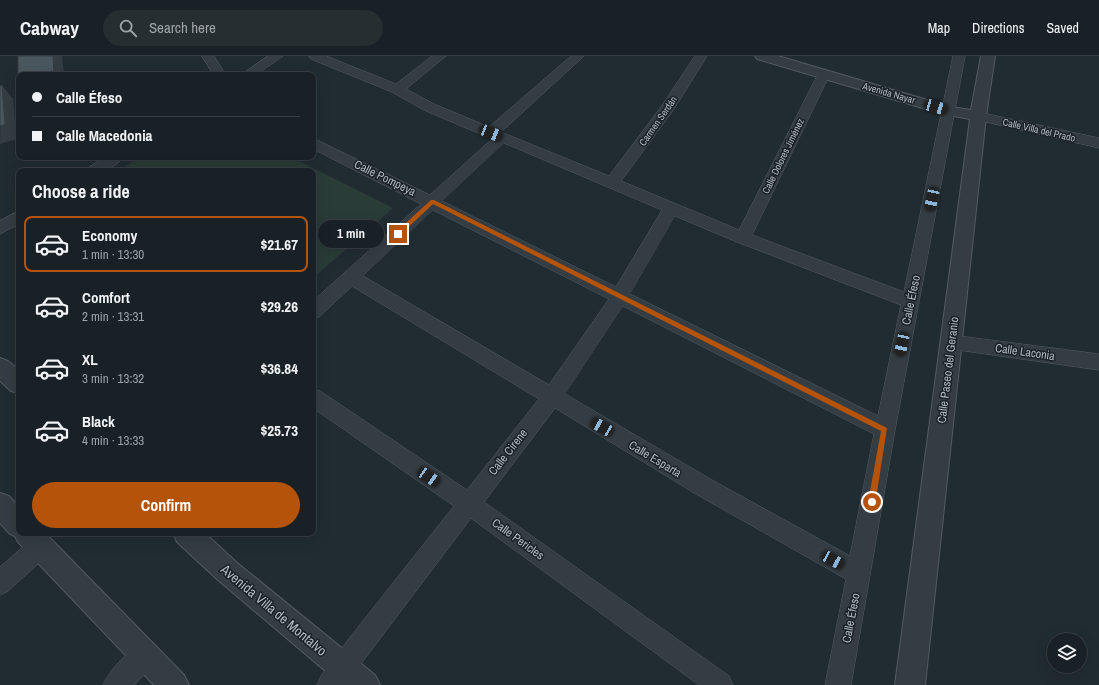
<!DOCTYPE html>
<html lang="en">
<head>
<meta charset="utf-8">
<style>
	:root { --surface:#192126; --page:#262e32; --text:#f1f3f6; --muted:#9fa3a7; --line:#373e43; --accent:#b45309 }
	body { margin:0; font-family:"Archivo Narrow",sans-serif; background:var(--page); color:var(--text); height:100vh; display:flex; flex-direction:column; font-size:15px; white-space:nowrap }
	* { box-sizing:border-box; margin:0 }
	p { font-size:13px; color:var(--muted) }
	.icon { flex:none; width:22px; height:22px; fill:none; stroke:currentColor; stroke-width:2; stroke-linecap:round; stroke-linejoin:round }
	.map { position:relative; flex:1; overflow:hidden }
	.side { position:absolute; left:16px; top:112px; width:300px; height:368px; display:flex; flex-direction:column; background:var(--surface); border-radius:8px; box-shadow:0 4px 16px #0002,0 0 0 1px var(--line) }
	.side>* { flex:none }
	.hud { position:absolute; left:16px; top:16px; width:300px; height:88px; border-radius:8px; box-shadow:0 4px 16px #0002,0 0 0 1px var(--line); display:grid; align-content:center; height:88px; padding:0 16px; background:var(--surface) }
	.buttons { position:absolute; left:1047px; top:577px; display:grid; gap:8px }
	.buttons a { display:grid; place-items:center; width:40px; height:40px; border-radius:50%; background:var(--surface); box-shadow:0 4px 16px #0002,0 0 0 1px var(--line); font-size:20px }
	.end { position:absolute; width:18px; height:18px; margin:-9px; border:5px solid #b45309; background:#fff; box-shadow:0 0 0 2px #fff }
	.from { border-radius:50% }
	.bubble { position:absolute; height:28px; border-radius:14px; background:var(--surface); box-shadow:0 4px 16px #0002,0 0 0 1px var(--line); font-size:13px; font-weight:700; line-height:28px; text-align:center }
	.car { position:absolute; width:12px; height:24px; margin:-12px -6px; border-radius:5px; box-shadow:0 0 3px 1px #0007; background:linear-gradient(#222 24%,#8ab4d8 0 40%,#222 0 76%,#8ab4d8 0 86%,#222 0) }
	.hud b { display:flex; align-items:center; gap:14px; height:38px; font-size:15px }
	.hud b+b { border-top:1px solid var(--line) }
	.hud i { width:10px; height:10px; background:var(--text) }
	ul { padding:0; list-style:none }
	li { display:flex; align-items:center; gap:12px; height:56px; margin:0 8px 6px; padding:0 8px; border:2px solid transparent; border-radius:8px }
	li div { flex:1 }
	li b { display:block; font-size:15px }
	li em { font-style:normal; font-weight:700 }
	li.on { border-color:var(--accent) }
	li>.icon { width:36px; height:36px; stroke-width:1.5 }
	h2 { padding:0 16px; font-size:18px; line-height:48px }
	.action { display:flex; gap:8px; margin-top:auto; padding:8px 16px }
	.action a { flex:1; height:46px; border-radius:24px; background:var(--accent); color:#fff; font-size:16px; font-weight:700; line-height:46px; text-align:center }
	header { display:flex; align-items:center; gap:24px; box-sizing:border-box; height:56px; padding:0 20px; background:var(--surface); border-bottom:1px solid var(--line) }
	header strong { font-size:19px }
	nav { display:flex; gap:22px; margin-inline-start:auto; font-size:14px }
	.search { width:280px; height:36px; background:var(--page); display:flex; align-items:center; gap:10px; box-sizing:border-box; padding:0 14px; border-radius:22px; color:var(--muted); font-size:15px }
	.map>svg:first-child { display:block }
	.green { fill:#2a3c38 }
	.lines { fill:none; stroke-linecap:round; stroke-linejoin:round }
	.minor-casing { stroke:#525b61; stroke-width:1 }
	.tertiary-casing { stroke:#525b61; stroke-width:2 }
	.minor { fill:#343d43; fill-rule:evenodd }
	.tertiary { fill:#343d43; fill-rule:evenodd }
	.shaded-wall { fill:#343d42 }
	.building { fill:#4a575e; stroke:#343d42 }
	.route { fill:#b45309 }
	.labels { text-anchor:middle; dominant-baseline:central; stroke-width:3; stroke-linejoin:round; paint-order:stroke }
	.far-street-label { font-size:10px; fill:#aeb9c0; stroke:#1a2228 }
	.street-label { font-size:12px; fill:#aeb9c0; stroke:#1a2228 }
	.near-street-label { font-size:14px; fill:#aeb9c0; stroke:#1a2228 }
</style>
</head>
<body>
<header>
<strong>Cabway</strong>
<div class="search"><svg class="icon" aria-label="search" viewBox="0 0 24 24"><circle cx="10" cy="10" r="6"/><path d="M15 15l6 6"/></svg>Search here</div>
<nav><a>Map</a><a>Directions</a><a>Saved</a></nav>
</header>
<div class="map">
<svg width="1099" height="629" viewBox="0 0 1099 629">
	<rect width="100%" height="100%" fill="#212c32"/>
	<path class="green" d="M140,101H291L393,152L313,222V115H118Z"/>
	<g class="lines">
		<g class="minor-casing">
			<path id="minor" d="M202,0H214L226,19H214Z
				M268,0H283L256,19H241Z
				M309,0H326L396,28L432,0H446L406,33L434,48L489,71L571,0H584L501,76L609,120L661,51L695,0H707L674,53L621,125L739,174L818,18L819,15H829L830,18L752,179L904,236L953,0H965L895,374L851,629H825L846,523L696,438L555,352L484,446L729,620L733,629H699L471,462L345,629H317L321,620L348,584L454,450L313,352V333L320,335L467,434L539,343L352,230L319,261L313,263V245L421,148L313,93V82L430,139L492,83L424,54L392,36L311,3ZM504,87L662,154L616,231L442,145ZM433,154L609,243L549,329L363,220ZM675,160L737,186L901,249L878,360L630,238ZM623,250L874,378L850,500L712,424L565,338Z
				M978,56L1099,82V92L973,63L971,60L973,57Z
				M105,101H123C115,114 99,115 86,115L88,112Z
				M19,155V168L0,178V165Z
				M951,279L1099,298V314L951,293L944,291L942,286L944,281Z
				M40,480L48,483L51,491L48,499L8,535L0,539V511L32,483Z
				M145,587L154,590L157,599L154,608L134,629H103C110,613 129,593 145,587Z"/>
		</g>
		<g class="tertiary-casing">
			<path id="tertiary" d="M755,0H778L951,51L971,54L981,0H995L986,60L925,629H895L970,63L943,58L757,3Z
				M0,302L8,305L19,314V337L11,335L0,325Z
				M0,437L9,440L19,451V477H45L184,619L189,629H154L18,486L15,480L10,478L0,467Z
				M173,477H205L236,506L375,619L380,629H342L218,524L177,486Z"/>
		</g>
		<use href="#minor" class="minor"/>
		<use href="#tertiary" class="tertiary"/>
	</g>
	<path class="shaded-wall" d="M53,0H62L64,19H54Z
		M2,29L13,43L17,83L0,88Z"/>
	<path class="building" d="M18,0H53L54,19H19V41H18Z
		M2,29L5,69L0,70V30Z"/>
	<path class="route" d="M431,144H434L887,372L875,449L872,450L868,446L881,375L433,148L400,179H396V176Z"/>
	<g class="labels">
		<g class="far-street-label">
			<text transform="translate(889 37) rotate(16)">Avenida Nayar</text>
			<text transform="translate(658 65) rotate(-55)">Carmen Serdán</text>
			<text transform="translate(1039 74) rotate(13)">Calle Villa del Prado</text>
			<text transform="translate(783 100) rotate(-64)">Calle Dolores Jiménez</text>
		</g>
		<g class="street-label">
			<text transform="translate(385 122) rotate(26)">Calle Pompeya</text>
			<text transform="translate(911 244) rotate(-78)">Calle Éfeso</text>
			<text transform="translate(1025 296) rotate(8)">Calle Laconia</text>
			<text transform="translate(948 314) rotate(-83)">Calle Paseo del Geranio</text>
			<text transform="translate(508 396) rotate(-52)">Calle Cirene</text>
			<text transform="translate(655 403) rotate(31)">Calle Esparta</text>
			<text transform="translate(518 483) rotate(36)">Calle Pericles</text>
			<text transform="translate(851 562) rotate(-79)">Calle Éfeso</text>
		</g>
		<g class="near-street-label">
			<text transform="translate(274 554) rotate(40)">Avenida Villa de Montalvo</text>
		</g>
	</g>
</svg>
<div class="buttons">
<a><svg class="icon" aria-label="layers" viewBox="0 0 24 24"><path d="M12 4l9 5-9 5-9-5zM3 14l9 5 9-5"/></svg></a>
</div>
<i class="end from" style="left:872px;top:446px"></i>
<i class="end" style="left:398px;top:178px"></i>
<div class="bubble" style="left:318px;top:164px;width:66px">1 min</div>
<i class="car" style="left:936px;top:51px;rotate:106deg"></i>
<i class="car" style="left:491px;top:77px;rotate:112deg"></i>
<i class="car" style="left:932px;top:143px;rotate:192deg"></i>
<i class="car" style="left:902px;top:288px;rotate:192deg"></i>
<i class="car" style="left:602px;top:371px;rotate:300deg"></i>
<i class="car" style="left:429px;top:421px;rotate:124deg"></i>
<i class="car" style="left:833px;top:504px;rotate:119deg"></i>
<div class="hud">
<b><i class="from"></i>Calle Éfeso</b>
<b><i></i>Calle Macedonia</b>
</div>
<section class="side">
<h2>Choose a ride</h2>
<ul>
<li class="on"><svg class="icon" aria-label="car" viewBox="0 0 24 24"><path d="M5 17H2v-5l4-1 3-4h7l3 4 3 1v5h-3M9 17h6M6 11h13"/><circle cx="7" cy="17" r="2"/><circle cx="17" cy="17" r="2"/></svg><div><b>Economy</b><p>1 min · 13:30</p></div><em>$21.67</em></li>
<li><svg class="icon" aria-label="car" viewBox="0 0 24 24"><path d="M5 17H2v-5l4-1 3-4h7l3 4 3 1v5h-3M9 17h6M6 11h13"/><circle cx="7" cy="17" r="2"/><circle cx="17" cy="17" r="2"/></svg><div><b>Comfort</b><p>2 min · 13:31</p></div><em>$29.26</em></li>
<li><svg class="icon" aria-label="car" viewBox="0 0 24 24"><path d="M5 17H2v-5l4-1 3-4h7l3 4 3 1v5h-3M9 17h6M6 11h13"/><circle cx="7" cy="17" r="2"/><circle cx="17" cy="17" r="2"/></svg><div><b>XL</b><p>3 min · 13:32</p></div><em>$36.84</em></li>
<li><svg class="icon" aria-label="car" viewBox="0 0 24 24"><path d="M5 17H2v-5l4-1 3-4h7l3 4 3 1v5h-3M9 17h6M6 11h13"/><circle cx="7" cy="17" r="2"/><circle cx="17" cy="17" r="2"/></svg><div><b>Black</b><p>4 min · 13:33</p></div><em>$25.73</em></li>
</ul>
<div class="action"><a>Confirm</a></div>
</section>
</div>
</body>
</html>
